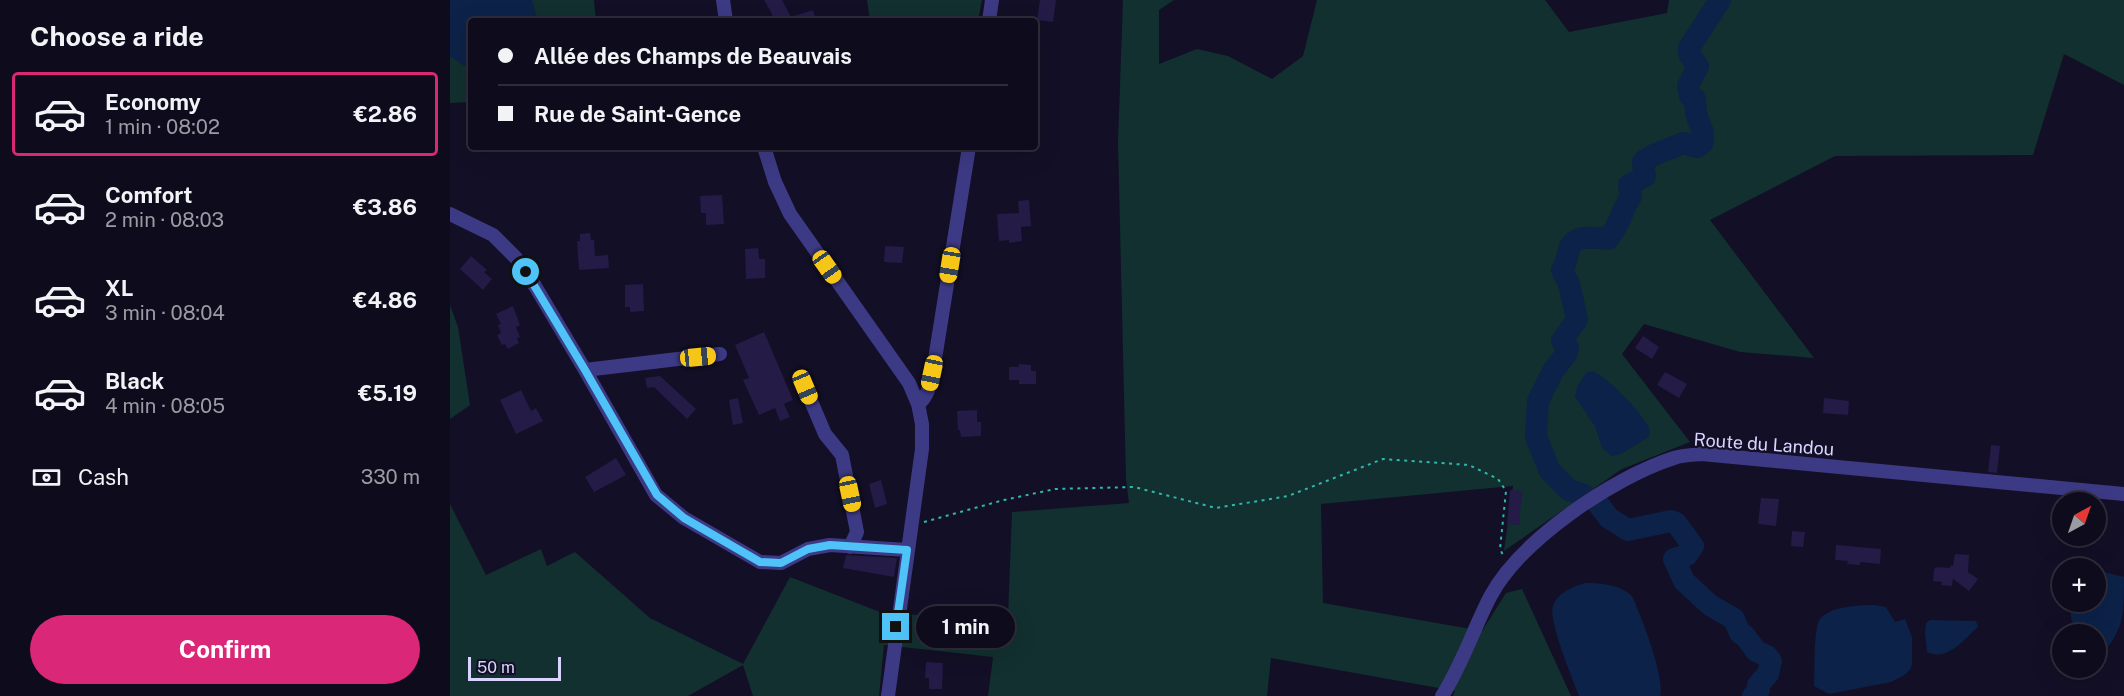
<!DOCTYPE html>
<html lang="en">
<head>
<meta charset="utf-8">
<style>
	:root { --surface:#0e0b1c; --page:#171425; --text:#f1f3f6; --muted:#9b9ba3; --line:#2e2b3b; --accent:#db2777 }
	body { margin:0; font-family:"Public Sans",sans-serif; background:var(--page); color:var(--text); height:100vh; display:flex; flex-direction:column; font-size:22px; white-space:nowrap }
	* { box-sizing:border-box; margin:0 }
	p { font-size:20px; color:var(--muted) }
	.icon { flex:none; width:33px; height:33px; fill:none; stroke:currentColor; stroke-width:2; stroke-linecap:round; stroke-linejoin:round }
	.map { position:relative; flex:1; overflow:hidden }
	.sheet { display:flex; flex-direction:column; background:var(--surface); width:450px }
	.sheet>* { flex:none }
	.banner { position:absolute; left:18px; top:18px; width:570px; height:132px; border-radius:6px; box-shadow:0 6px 24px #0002,0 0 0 2px var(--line); display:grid; align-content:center; height:132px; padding:0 30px; background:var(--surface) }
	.needle { width:39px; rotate:40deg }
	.controls { position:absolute; left:1602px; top:492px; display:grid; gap:12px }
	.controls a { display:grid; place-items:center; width:54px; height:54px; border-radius:50%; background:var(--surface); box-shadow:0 6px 24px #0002,0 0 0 2px var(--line); font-size:30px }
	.scale { position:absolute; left:18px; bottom:15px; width:93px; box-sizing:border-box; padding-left:6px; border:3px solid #d9d4ff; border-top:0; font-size:16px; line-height:21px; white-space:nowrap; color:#d9d4ff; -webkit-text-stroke:4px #130f26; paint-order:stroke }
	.end { position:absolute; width:27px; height:27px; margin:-14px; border:8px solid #4fc3f7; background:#111; box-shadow:0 0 0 3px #111 }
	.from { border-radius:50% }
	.bubble { position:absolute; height:42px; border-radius:21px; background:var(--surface); box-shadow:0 6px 24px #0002,0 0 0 2px var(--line); font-size:20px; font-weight:700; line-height:42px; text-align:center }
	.car { position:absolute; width:18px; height:36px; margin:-18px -9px; border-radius:8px; box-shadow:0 0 4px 2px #0007; background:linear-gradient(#f5c518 24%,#345 0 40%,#f5c518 0 76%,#345 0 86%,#f5c518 0) }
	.banner b { display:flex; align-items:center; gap:21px; height:57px; font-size:22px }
	.banner b+b { border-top:2px solid var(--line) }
	.banner i { width:15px; height:15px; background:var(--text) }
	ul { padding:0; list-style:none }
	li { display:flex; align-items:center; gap:18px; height:84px; margin:0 12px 9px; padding:0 18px; border:3px solid transparent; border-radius:6px }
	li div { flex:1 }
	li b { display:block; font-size:22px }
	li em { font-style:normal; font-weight:700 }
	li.active { border-color:var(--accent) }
	li>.icon { width:54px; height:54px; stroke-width:1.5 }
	h2 { padding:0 30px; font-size:27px; line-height:72px }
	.pay { display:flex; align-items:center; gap:15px; height:66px; padding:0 30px; font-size:22px }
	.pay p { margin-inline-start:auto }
	.button { display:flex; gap:12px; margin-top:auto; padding:12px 30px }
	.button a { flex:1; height:69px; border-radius:36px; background:var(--accent); color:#fff; font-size:24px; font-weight:700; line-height:69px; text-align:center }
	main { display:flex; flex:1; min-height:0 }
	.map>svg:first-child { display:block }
	.green { fill:#12302f }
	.water { fill:#0c2248 }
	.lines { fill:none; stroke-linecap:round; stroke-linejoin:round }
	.river { stroke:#0c2248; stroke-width:22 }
	.building { fill:#241b47 }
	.path { stroke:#2fb8b0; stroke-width:2; stroke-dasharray:3 4.5; stroke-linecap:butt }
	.minor { stroke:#3d3a85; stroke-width:14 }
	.route { stroke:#4fc3f7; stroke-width:8 }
	.labels { text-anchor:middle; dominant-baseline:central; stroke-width:4.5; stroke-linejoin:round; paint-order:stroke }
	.street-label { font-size:18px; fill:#d9d4ff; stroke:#130f26 }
</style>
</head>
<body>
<main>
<section class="sheet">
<h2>Choose a ride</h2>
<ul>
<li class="active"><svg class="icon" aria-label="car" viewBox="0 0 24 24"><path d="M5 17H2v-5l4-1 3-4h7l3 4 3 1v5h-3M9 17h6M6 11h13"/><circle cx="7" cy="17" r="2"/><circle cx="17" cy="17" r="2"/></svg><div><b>Economy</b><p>1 min · 08:02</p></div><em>€2.86</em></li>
<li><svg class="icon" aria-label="car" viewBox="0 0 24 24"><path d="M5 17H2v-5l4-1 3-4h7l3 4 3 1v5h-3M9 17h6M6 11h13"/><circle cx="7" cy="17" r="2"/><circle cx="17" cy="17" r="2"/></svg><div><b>Comfort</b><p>2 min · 08:03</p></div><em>€3.86</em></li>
<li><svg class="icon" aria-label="car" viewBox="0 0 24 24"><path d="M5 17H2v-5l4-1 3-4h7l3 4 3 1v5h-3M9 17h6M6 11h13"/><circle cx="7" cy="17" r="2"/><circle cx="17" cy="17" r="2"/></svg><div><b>XL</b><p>3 min · 08:04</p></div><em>€4.86</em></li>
<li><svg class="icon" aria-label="car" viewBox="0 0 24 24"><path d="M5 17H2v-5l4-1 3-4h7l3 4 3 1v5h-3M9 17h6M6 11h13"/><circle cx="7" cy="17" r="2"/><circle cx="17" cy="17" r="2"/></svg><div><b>Black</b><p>4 min · 08:05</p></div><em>€5.19</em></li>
</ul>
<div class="pay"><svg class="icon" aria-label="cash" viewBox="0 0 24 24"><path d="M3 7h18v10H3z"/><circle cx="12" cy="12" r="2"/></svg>Cash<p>330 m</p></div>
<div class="button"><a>Confirm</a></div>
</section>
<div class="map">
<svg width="1674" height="696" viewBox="0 0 1674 696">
	<rect width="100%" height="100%" fill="#130f26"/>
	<path class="green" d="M0,0H144L146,21H21V102L0,103Z
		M417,0H532L528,21H420Z
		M673,0H724L709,10V64L747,49L778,56L822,79L853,56L867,0H1095L1119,32L1217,13L1219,0H1674V85L1614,54L1583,155L1385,156L1260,220L1364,358L1290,352L1194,324L1172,354L1240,442L1172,469L1054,551L1063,486L871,504L873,603L1032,631L1056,593L1072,589L1121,696H1003L1005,691L821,658L817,696H538L543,657L434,645L429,696H303L293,665L238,696H0V504L36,575L91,549L97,566L125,552L200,618L293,664L340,577L435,614L558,617L562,512L679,503L676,479L668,142Z
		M0,305L8,327L20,405L0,419Z"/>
	<path class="water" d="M0,0H82L88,21H21V66H14L0,56Z
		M1142,371C1155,374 1194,415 1199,428C1200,430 1199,435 1199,437L1169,455L1161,456L1152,448L1145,426L1125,397L1127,387L1136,373Z
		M1646,570L1674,577C1674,616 1674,632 1646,661V634H1626L1621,618L1620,602H1646Z
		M1136,583C1151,583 1171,585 1182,596C1191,616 1215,676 1210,696H1129C1123,680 1098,621 1103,606C1107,593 1124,586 1136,583Z
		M1425,605L1436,607L1445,622L1455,619L1462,637V664L1460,670L1453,676L1441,682L1379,694L1364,686C1365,672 1363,629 1370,619C1380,606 1410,605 1425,605Z
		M1480,620L1526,621L1528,627C1514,639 1498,662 1477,652L1475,633L1476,623Z"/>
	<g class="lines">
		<path class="river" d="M1134,495L1119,490L1100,471L1086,437L1088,401L1103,371L1117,353L1118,348L1112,341L1127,319L1119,284L1112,270C1118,261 1116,256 1120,247C1126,234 1147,238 1158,239C1169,227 1172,210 1181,196L1179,185L1195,176L1193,162C1201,154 1221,149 1233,143L1248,147L1253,142C1254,128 1250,127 1247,116C1245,111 1246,104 1245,99L1240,96L1238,86L1248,66L1239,54V48L1270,0
			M1149,505L1159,518L1178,530L1221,521L1226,523L1243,546L1237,555L1224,559L1234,581L1260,605L1284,619L1290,633L1295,636L1306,651L1317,656L1321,661L1318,674L1308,685L1309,690L1303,696"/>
	</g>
	<path class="building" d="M314,0H332L341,17L363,10L366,21H322V14Z
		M590,0H606L603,22L587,20Z
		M272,195L274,224L256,225V213H251L250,196Z
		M579,200L581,226L571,227L572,241L559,243V240L549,241L547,214L569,213L568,201Z
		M140,233L141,240H144L145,256L158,255L159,268L129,270L127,241H130V234Z
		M435,246L454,247L452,263L434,262Z
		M308,248L309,259H315V278L296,279L295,249Z
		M21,256L37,270L34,272L42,279L33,290L10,269Z
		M193,284L194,311L180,312V307H175V285Z
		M63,306L70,325L66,327L70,337L67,338L69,343L58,349L55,344L52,345L47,335L51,333L48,325L51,324L46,314Z
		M314,332L343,400L334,404L340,417L330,421L325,408L309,415L293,380L299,378L285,345Z
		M1193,336L1209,347L1202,359L1185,348Z
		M569,364L581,365V371H586V384H569V380H559V367H569Z
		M1215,372L1237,384L1229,398L1207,385Z
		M210,376L246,409L237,419L204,387L197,388L195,378Z
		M71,390L81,411L86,408L93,421L66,434L50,400Z
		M288,398L293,423L283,425L279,400Z
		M1374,398L1399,401L1398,415L1373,413Z
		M527,410V422H531V436L511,437L510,430H508L507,411Z
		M1541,445L1550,446L1547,473L1538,472Z
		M166,458L176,475L144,492L135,477Z
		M431,480L437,504L425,508L419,484Z
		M1060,490L1072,491L1069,525L1057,524Z
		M1311,498L1329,499L1326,526L1308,524Z
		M1342,531L1355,532L1353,547L1341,546Z
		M1386,545L1431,549L1430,564L1410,562V565L1397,564L1398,561L1385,560Z
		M1505,554L1519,555L1518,572L1528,579L1519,591L1503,579L1502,586L1491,585L1492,582L1483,581L1484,569L1487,567L1500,568V566H1503Z
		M396,555L447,558L444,577L393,568Z
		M476,662L493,663L492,689H479V678H475Z"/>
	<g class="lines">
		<path class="path" d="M474,522L554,500L605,489L684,487L766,508L838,496L933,459L1019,465L1048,479L1056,491L1050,549L1053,555"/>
		<path class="minor" d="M273,0L276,21
			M539,21L542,0
			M314,147L325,182L340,214L459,383L468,404L472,424V449L438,696
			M0,214L43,235L66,258L85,286L135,370L206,495L234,518L310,562L331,563L358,549L380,545L457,550
			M135,370L270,354
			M355,387L375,434L392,455L407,532L400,547
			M468,404C481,395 482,373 485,359L519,147
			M992,696C1012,665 1023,630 1040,597C1070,540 1164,477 1224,458C1233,455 1243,455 1252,454L1674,494"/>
	</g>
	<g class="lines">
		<path class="route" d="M76,272L135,370L207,495L234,518L310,562L331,563L358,549L380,545L457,550L446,627"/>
	</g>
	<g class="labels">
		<g class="street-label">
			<text transform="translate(1314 444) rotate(4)">Route du Landou</text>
		</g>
	</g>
</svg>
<div class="controls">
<a><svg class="needle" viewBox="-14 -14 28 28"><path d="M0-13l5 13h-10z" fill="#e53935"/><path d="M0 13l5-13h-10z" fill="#9b9ba3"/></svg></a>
<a>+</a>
<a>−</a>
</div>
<div class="scale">50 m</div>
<i class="end from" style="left:76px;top:272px"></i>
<i class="end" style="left:446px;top:627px"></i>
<div class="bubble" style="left:466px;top:606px;width:99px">1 min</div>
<i class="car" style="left:500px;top:265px;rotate:189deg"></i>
<i class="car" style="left:377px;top:267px;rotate:145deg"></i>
<i class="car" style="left:248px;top:357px;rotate:84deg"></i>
<i class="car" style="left:482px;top:373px;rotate:192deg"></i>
<i class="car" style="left:355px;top:387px;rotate:157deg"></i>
<i class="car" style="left:400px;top:494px;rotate:168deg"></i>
<div class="banner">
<b><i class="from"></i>Allée des Champs de Beauvais</b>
<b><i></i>Rue de Saint-Gence</b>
</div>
</div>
</main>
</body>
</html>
